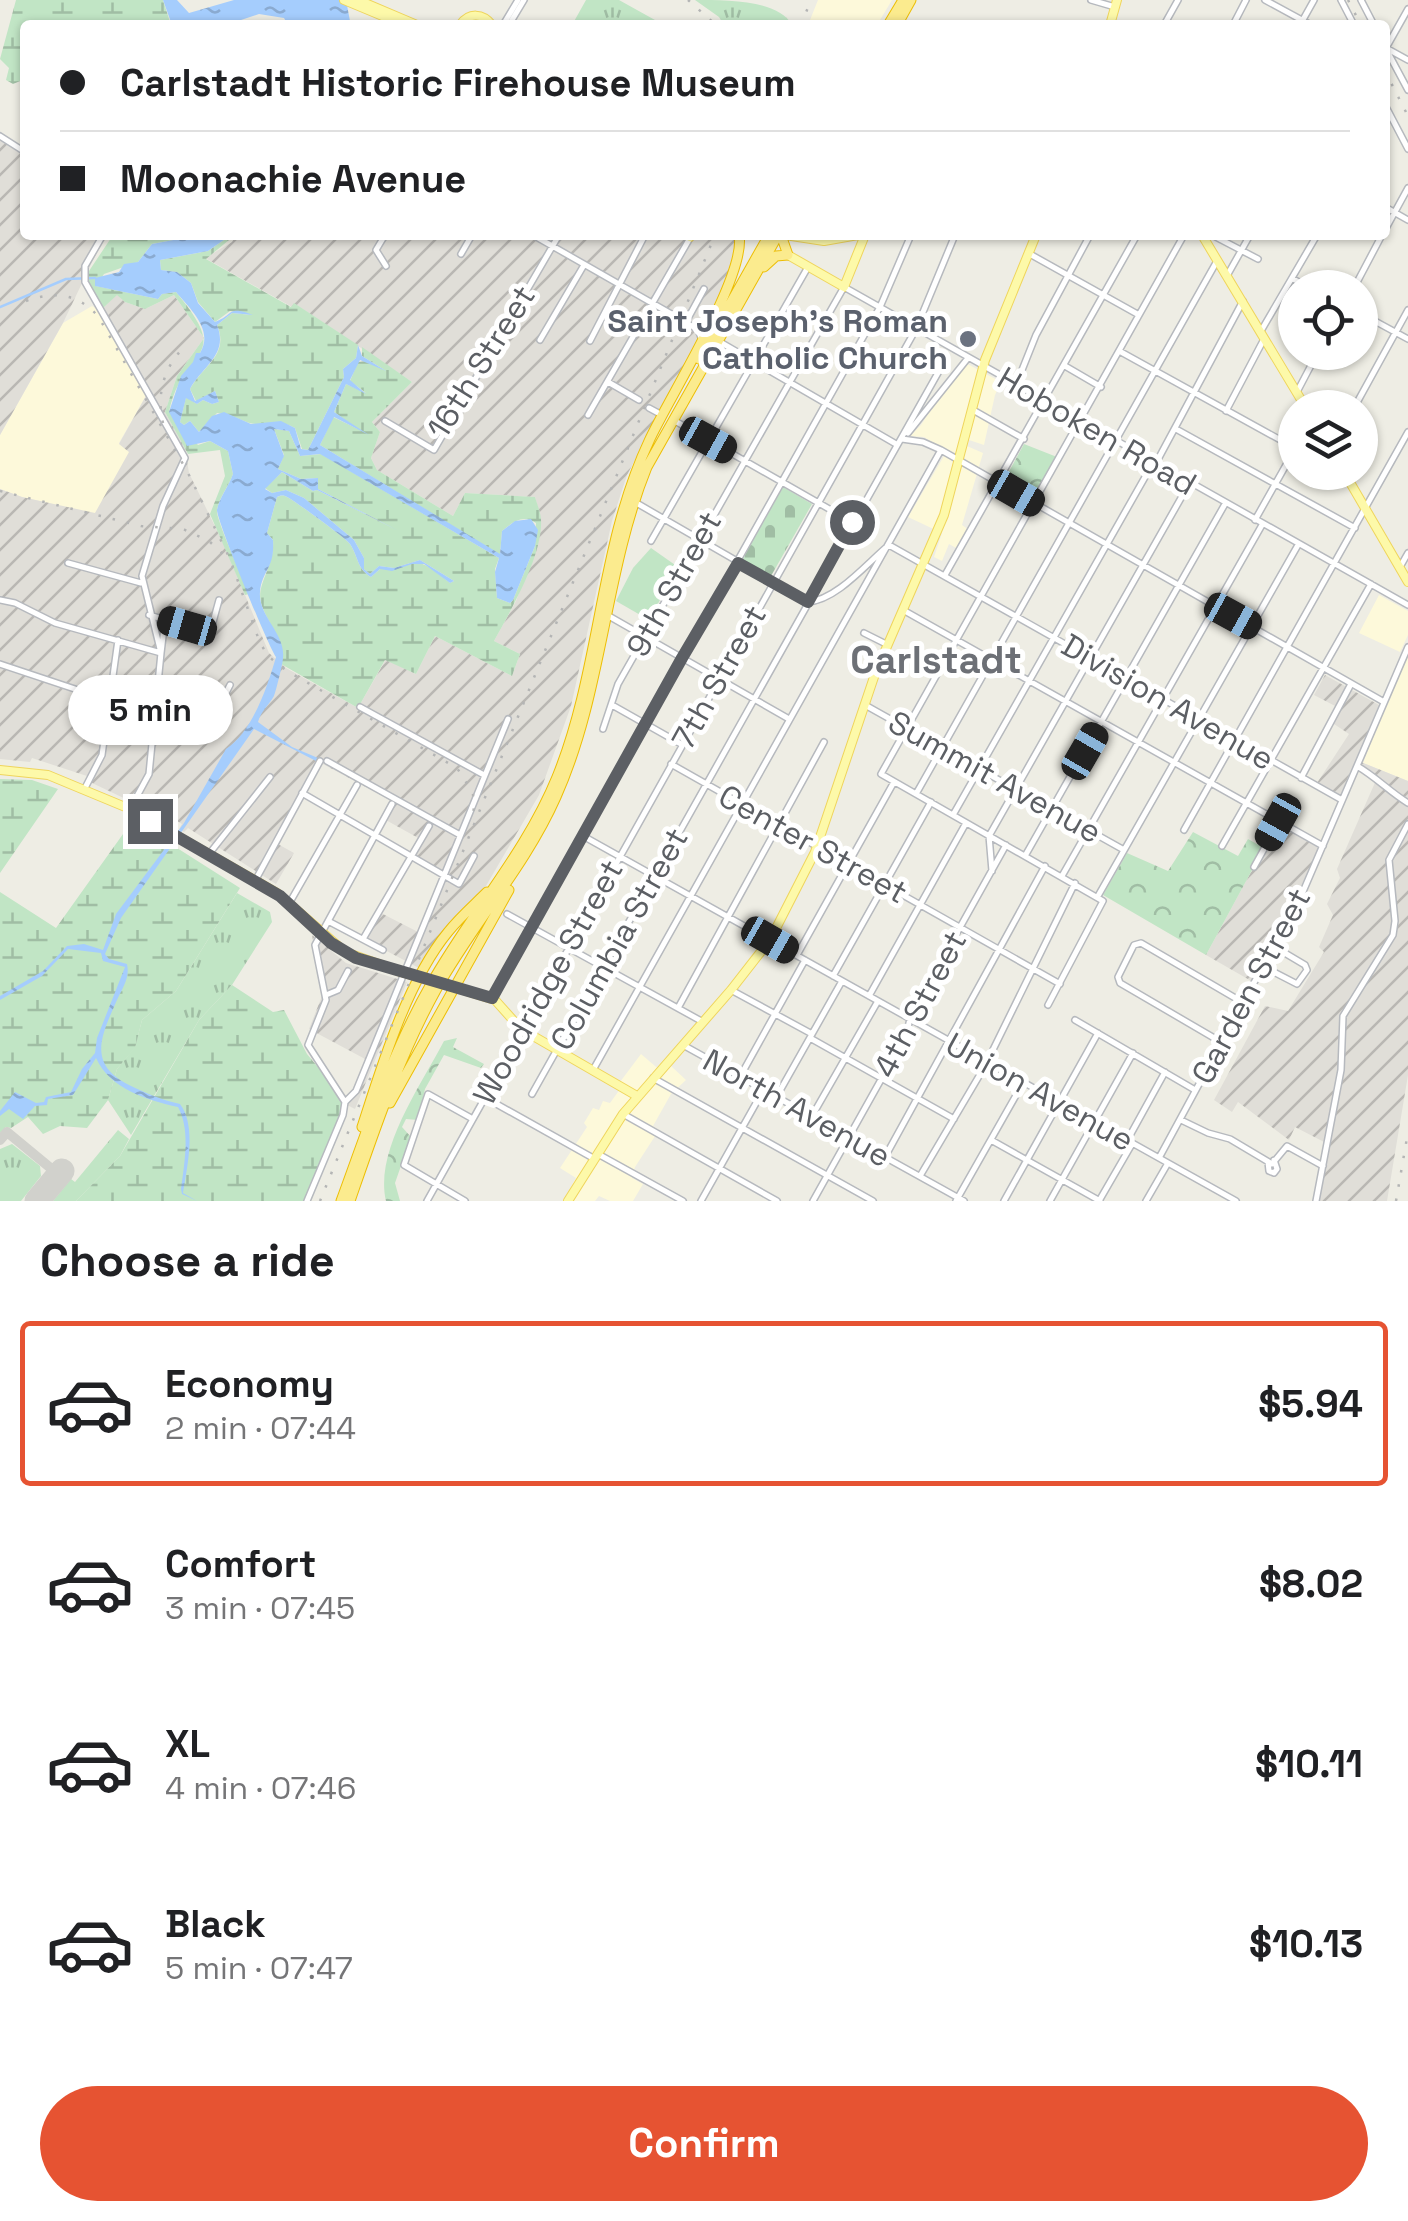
<!DOCTYPE html>
<html lang="en">
<head>
<meta charset="utf-8">
<style>
	:root { --surface:#fff; --page:#f2f2f2; --text:#202124; --muted:#757577; --line:#e0e0e0; --accent:#e65332 }
	body { margin:0; font-family:"Space Grotesk",sans-serif; background:var(--page); color:var(--text); height:100vh; display:flex; flex-direction:column; font-size:38px; white-space:nowrap }
	* { box-sizing:border-box; margin:0 }
	p { font-size:32px; color:var(--muted) }
	.icon { flex:none; width:55px; height:55px; fill:none; stroke:currentColor; stroke-width:2; stroke-linecap:round; stroke-linejoin:round }
	.map { position:relative; height:1201px; overflow:hidden }
	.panel { display:flex; flex-direction:column; background:var(--surface); flex:1 }
	.panel>* { flex:none }
	.top-card { position:absolute; left:20px; top:20px; width:1370px; height:220px; border-radius:10px; box-shadow:0 2px 8px #0004; display:grid; align-content:center; height:220px; padding:0 40px; background:var(--surface) }
	.buttons { position:absolute; left:1278px; top:270px; display:grid; gap:20px }
	.buttons a { display:grid; place-items:center; width:100px; height:100px; border-radius:50%; background:var(--surface); box-shadow:0 2px 8px #0004; font-size:50px }
	.end { position:absolute; width:45px; height:45px; margin:-22px; border:12px solid #5c5f64; background:#fff; box-shadow:0 0 0 5px #fff }
	.from { border-radius:50% }
	.bubble { position:absolute; height:70px; border-radius:35px; background:var(--surface); box-shadow:0 2px 8px #0004; font-size:32px; font-weight:700; line-height:70px; text-align:center }
	.car { position:absolute; width:30px; height:60px; margin:-30px -15px; border-radius:12px; box-shadow:0 0 8px 2px #0007; background:linear-gradient(#222 24%,#8ab4d8 0 40%,#222 0 76%,#8ab4d8 0 86%,#222 0) }
	.top-card b { display:flex; align-items:center; gap:35px; height:95px; font-size:38px }
	.top-card b+b { border-top:2px solid var(--line) }
	.top-card i { width:25px; height:25px; background:var(--text) }
	ul { padding:0; list-style:none }
	li { display:flex; align-items:center; gap:30px; height:165px; margin:0 20px 15px; padding:0 20px; border:5px solid transparent; border-radius:10px }
	li div { flex:1 }
	li b { display:block; font-size:38px }
	li em { font-style:normal; font-weight:700 }
	li.current { border-color:var(--accent) }
	li>.icon { width:90px; height:90px; stroke-width:1.5 }
	h2 { padding:0 40px; font-size:45px; line-height:120px }
	.primary-button { display:flex; gap:20px; margin-top:auto; padding:20px 40px }
	.primary-button a { flex:1; height:115px; border-radius:60px; background:var(--accent); color:#fff; font-size:40px; font-weight:700; line-height:115px; text-align:center }
	.map>svg:first-child { display:block }
	.commercial { fill:#fdf9da }
	.industrial { fill:url(#industrial-furrows) }
	.grass { fill:url(#grass-tufts) }
	.forest { fill:url(#forest-crowns) }
	.wetland { fill:url(#wetland-marsh) }
	.cemetery { fill:url(#cemetery-stones) }
	.pitch { fill:#c1e5c5 }
	.water { fill:url(#water-ripples) }
	.lines { fill:none; stroke-linecap:round; stroke-linejoin:round }
	.stream { stroke:#a5cdfd; stroke-width:2.5 }
	.taxiway { stroke:#d1d1cc; stroke-width:10 }
	.runway { stroke:#d1d1cc; stroke-width:25 }
	.minor-casing { stroke:#b6b9be; stroke-width:8 }
	.major-casing { stroke:#efd55c; stroke-width:10 }
	.highway-casing { stroke:#edbe04; stroke-width:11 }
	.minor { stroke:#fff; stroke-width:5 }
	.major { stroke:#fdf9a9; stroke-width:8 }
	.highway { stroke:#fbeb8e; stroke-width:9 }
	.rail { stroke:#b4b5b5; stroke-width:2.5; stroke-dasharray:2.5 12; stroke-linecap:butt }
	.major-bridge-casing { stroke:#efd55c; stroke-width:10; stroke-linecap:butt }
	.major-bridge { stroke:#fdf9a9; stroke-width:8 }
	.route { stroke:#5c5f64; stroke-width:12 }
	.worship-dot { fill:#6b7280; stroke:#fff; stroke-width:4 }
	.labels { text-anchor:middle; dominant-baseline:central; stroke-width:10; stroke-linejoin:round; paint-order:stroke }
	.worship-label { font-size:32px; font-weight:bold; fill:#5b616d; stroke:#fff; text-anchor:end }
	.street-label { font-size:32px; fill:#5c5f64; stroke:#fff }
	.quarter-label { font-size:38px; font-weight:bold; fill:#6d7076; stroke:#fff }
</style>
</head>
<body>
<div class="map">
<svg width="1408" height="1201" viewBox="0 0 1408 1201">
	<defs>
		<pattern id="industrial-furrows" width="10" height="10" patternUnits="userSpaceOnUse" patternTransform="scale(2.5)"><rect width="10" height="10" fill="#e0ded8"/><path d="M-1 1l2-2M0 10L10 0M9 11l2-2" fill="none" stroke="#b9b7b3"/></pattern>
		<pattern id="grass-tufts" width="24" height="20" patternUnits="userSpaceOnUse" patternTransform="scale(2.5)"><rect width="24" height="20" fill="#c1e5c5"/><path d="M3 7l-1-3M5 7V3M7 7l1-3M15 17l-1-3M17 17v-4M19 17l1-3" fill="none" stroke="#a0bda4"/></pattern>
		<pattern id="forest-crowns" width="20" height="18" patternUnits="userSpaceOnUse" patternTransform="scale(2.5)"><rect width="20" height="18" fill="#c1e5c5"/><path d="M2 6a3 3 0 1 1 6 0M12 15a3 3 0 1 1 6 0" fill="none" stroke="#a0bda4"/></pattern>
		<pattern id="wetland-marsh" width="20" height="14" patternUnits="userSpaceOnUse" patternTransform="scale(2.5)"><rect width="20" height="14" fill="#c1e5c5"/><path d="M1 5h8M5 5V1M11 12h8M15 12V8" fill="none" stroke="#a0bda4"/></pattern>
		<pattern id="cemetery-stones" width="16" height="16" patternUnits="userSpaceOnUse" patternTransform="scale(2.5)"><rect width="16" height="16" fill="#c1e5c5"/><path d="M2 7V4a2 2 0 0 1 4 0v3zM10 15v-3a2 2 0 0 1 4 0v3z" fill="#a0bda4"/></pattern>
		<pattern id="water-ripples" width="26" height="14" patternUnits="userSpaceOnUse" patternTransform="scale(2.5)"><rect width="26" height="14" fill="#a5cdfd"/><path d="M2 4q2-2 4 0t4 0M15 11q2-2 4 0t4 0" fill="none" stroke="#8aaad0"/></pattern>
	</defs>
	<rect width="100%" height="100%" fill="#eeede4"/>
	<path class="commercial" d="M818,0H892L877,25H808Z
		M92,306L100,311L147,394L119,443L130,452L95,514L22,497L0,489V435L63,323Z
		M962,361L1001,382L995,395L984,445L969,440L967,446L983,453L962,525L969,530L958,549L949,544L942,561L934,557L942,533L908,517L947,451L924,437L910,436L921,425Z
		M1379,595L1408,611V635L1400,652L1359,633Z
		M1408,647V781L1363,763Z
		M641,1054L662,1072L670,1065L686,1080L671,1094L653,1126L659,1130L635,1167L632,1178L643,1184L633,1201H610L599,1196L595,1201H563L576,1178L560,1168L587,1127L584,1123L593,1108L599,1110L603,1101L610,1103L623,1085L620,1082Z"/>
	<path class="industrial" d="M0,133L25,148V235H105L63,323L0,435Z
		M236,235H737L738,246L712,317L627,475L612,521L571,706L539,795L483,891L419,968L364,939L379,912L420,933L443,876L411,858L420,839L384,819L392,801L321,763L276,843L294,853L276,884L188,828L184,832L179,829L182,824L160,811L155,815L135,799L132,802L90,782V777L32,758L30,762L0,759V489L22,497L95,513L129,452L119,444L147,394L100,311L117,294L125,302L145,309L174,295L204,338L177,376L165,412L185,448L189,473L226,549L269,653L286,668L358,708L386,659L416,674L435,636L512,676L520,654L494,641L516,601L538,543L541,520L535,497L465,493L453,516L377,470L371,458L380,432L372,422L412,382L295,304L292,307L205,258L232,242Z
		M1325,675L1379,705L1356,760L1408,781V1075L1387,1201H1316L1326,1143L1295,1127L1289,1140L1238,1102L1232,1112L1214,1100L1265,1006L1288,1011L1324,952L1319,947L1333,915L1327,904L1340,878L1337,869L1377,778L1352,768L1340,796L1317,783L1349,734L1331,722L1337,707L1314,695Z
		M1280,827L1321,846L1253,982L1206,955L1264,848Z
		M312,935L346,963L407,982L355,1109L347,1105L367,1060L309,1029L322,996Z"/>
	<path class="grass" d="M586,0H619L664,25H572Z
		M695,0C727,0 779,0 792,25H724L719,17Z
		M237,893L270,912L272,922L232,985L199,1020L131,1135L108,1100L117,1069L135,1047L142,1020L176,991Z
		M118,1130L129,1139L120,1156L76,1201H53L71,1179L75,1182Z
		M12,1144L40,1166L41,1176L21,1201H0V1149Z"/>
	<path class="forest" d="M1024,444L1057,457L1035,494L1006,477Z
		M1193,832L1238,856L1248,839L1264,848L1206,955L1103,895L1127,853L1168,871Z
		M457,1038L453,1047L484,1064L481,1068L444,1055L425,1089L418,1120L406,1119L402,1127L411,1137L395,1183L400,1201H386C374,1151 421,1085 444,1041Z"/>
	<path class="wetland" d="M16,0H163L171,25H25V79L13,84L6,80L9,68L0,59Z
		M113,235H200L152,244L138,262L104,274L96,286L158,299L162,294L176,292C235,363 183,344 169,412L198,445L210,441L228,451L233,474C229,486 218,499 217,511C216,519 244,581 249,594L245,595L210,514L225,476L220,450L188,454L165,412L177,376L204,338L174,295L145,309L125,302L117,295L103,308L88,283L87,274Z
		M231,235H235L206,259L291,307L294,303L358,345L356,358L343,369L344,377L308,450L302,449L295,428C279,419 272,425 256,424C245,424 235,414 217,413L199,432L190,421L184,425L180,422L186,397L197,404L203,400L212,404L219,402L215,391L196,401L190,389C202,366 230,355 217,325L232,313L252,315L230,311L215,322L198,302L191,283L177,272L161,270L160,260L208,251Z
		M362,347L412,382L372,422L380,432L371,458L377,470L453,516L465,493L535,497C537,504 541,513 541,520C543,555 511,610 494,641L520,654L512,676L435,636L416,674L385,660L358,708L281,664C286,640 267,624 261,603C256,584 275,566 273,540L267,533L277,497C280,496 282,495 285,496C290,497 347,539 350,544C358,556 357,569 371,577L380,569C394,569 400,566 413,563C426,561 441,576 450,583L454,581L420,560L394,568L379,566L370,574L364,569V558L354,540L304,498L286,490L272,493L265,488L282,472L313,491L317,490L395,529L318,489V478L301,479L278,469L284,455L274,429L289,431L300,456L321,454L499,558L495,569L497,598L510,603L513,600L535,546L536,523C523,514 513,522 502,531L500,555L320,445L333,417L358,429L334,412L346,384L366,393L350,381L358,362L366,361L386,371L362,356Z
		M0,779L32,780L58,789L0,873Z
		M133,820L240,888L176,991L142,1020L135,1048L117,1069L108,1100L87,1128L60,1126L43,1134L28,1117L11,1128L6,1127L0,1133V892L56,928Z
		M232,985L273,1012L284,1010L307,1054L336,1089L345,1108L307,1201H76L120,1156L199,1020Z"/>
	<path class="cemetery" d="M783,487L812,504L771,576L742,560Z"/>
	<path class="pitch" d="M651,548L678,567L649,620L616,601L633,568Z"/>
	<path class="water" d="M163,0H177L189,13L234,0H346L350,21L358,25H288L284,18L259,14L226,25H172Z
		M200,235H231L208,251L160,260L161,270L177,272L191,283L198,303L215,322C234,315 227,305 253,315L232,313L217,325C229,355 202,366 190,389L195,401L215,391L219,402L212,404L203,400L197,404L186,398L180,422L184,425L190,421L199,432L212,416L224,412L251,424L281,421L295,428L301,449L308,450L344,377L343,369L356,358L358,345L362,356L386,371L360,360L350,380L366,394L346,384L334,412L369,435L334,417L320,445L500,554L502,531L515,521L531,519L538,530L535,546L513,600L510,603L497,598L495,572L499,558L320,454L300,456L289,431L274,429L284,456L278,469L301,479L318,478V489L399,531L317,490L313,491L282,472L265,489L272,493L286,490L304,498L354,540L364,558V569L370,574L379,566L394,568L420,560L454,581L450,583L424,564H412L392,571L380,569L371,577C357,569 358,556 350,544C347,539 290,497 285,496C282,495 279,496 277,497L267,533L273,540C275,569 262,570 260,592C258,616 286,634 283,658C283,663 276,691 274,696C269,705 261,711 258,722L292,747L318,758L316,761L254,729L121,918L105,954L109,959L127,964C130,978 123,987 117,1000C101,1036 87,1064 129,1085C146,1093 161,1100 180,1104C197,1127 187,1166 183,1193L197,1201L182,1194L181,1189C184,1164 191,1131 178,1107C147,1100 110,1089 96,1058L73,1095L48,1099L47,1105L35,1106L23,1119L9,1109L0,1116V1111L15,1092L36,1103L44,1102L46,1097L71,1092L82,1069L95,1053L97,1038L125,967L103,961L101,953L68,949L42,976L0,1000V996L43,971L67,946L84,944L103,950L116,914L184,823L226,749C252,733 268,685 276,657C267,644 216,518 217,510C219,498 229,486 233,474L228,451L210,441L187,446L169,412L181,376L193,362L196,353H200C214,330 191,310 176,292L162,294L158,299L95,286V278L119,272L124,264L138,262L152,244Z"/>
	<g class="lines">
		<path class="stream" d="M0,307L66,279L95,278"/>
		<path class="taxiway" d="M0,1140L7,1132L59,1175"/>
		<path class="runway" d="M37,1201L62,1171"/>
		<g class="minor-casing">
			<path id="minor" d="M1091,0L1115,7
				M1265,0L1311,25
				M1341,0L1354,25
				M1361,0L1374,25
				M1408,9L1386,48L1408,60
				M503,25L518,0
				M509,25L524,0
				M1164,25L1178,0
				M1233,25L1246,0
				M1300,25L1314,0
				M1386,49L1408,90
				M1385,105L1408,149
				M0,136L25,152
				M1385,207L1408,220
				M1385,230L1408,188
				M103,235L85,266V282L185,458L163,506L142,576L161,653L149,774L130,809
				M385,235L376,250L386,266
				M533,235L687,323L698,330L702,340
				M1212,235L1258,259
				M1028,253L1139,315
				M461,254L472,235
				M1228,274L1250,235
				M1293,279L1311,288
				M1354,288L1382,235
				M1360,313L1408,339
				M686,322L704,289
				M1261,331L1317,235
				M540,340L584,265
				M590,341L645,235
				M720,342L896,444
				M1121,352L1295,448
				M1065,366L1101,387
				M608,382L639,400
				M1016,385L1036,335L1090,235
				M1297,392L1318,352
				M649,408L662,415
				M1354,408L1408,310
				M973,410L1024,439
				M1226,411L1264,339
				M588,415L690,238
				M385,421L434,450L559,235
				M675,421L852,522
				M1176,429L1355,528
				M908,433L968,358
				M902,439L923,442L941,450L1384,702
				M1155,465L1243,301
				M633,501L808,602
				M1255,520L1295,449
				M651,541L808,267
				M68,563L141,583
				M1400,567L1408,553
				M945,575L1137,235
				M0,600L15,603L55,623L161,653L165,620
				M808,602C837,600 867,563 889,545L1342,800
				M903,610L1323,846
				M149,615L210,633L219,600
				M607,615L789,719
				M864,633L888,645
				M0,664L198,730L210,724L230,685
				M612,705L681,744
				M865,705L1124,850
				M360,707L484,775
				M603,729L618,684L844,287L1408,605
				M327,761L460,835
				M671,764L1060,984
				M1357,766C1376,777 1390,792 1408,803
				M1301,778L1351,684
				M85,788L102,755L118,640
				M302,793L459,884L474,856
				M916,794L1217,261
				M953,815L1153,463
				M1184,830L1408,432
				M583,836L1236,1201
				M1222,846L1371,584
				M209,854L270,777
				M1025,856L1225,504
				M1254,867L1279,822
				M992,871L989,836L1189,484
				M1062,876L1262,525
				M255,881L320,761
				M1098,896L1298,545
				M290,902L357,785
				M507,914L703,1022
				M328,921L383,950
				M363,939L429,826
				M797,955L894,782
				M1262,966L1297,984L1307,970L1305,965L1273,946
				M833,976L931,802
				M731,990L812,1034
				M326,995L338,990L348,971
				M869,996L966,823
				M492,998L880,307L911,235
				M1048,1005L1103,901L881,774L1184,235
				M678,1008L824,742
				M1075,1020L1195,1090
				M810,1038L954,1119
				M1221,1042L1120,983L1118,977L1134,945L1141,943L1242,1002
				M683,1045L964,1201
				M593,1070L941,450
				M741,1075L805,960
				M653,1078L873,1201
				M532,1094L943,364
				M777,1096L842,981
				M484,1097L593,1158
				M345,1102L308,1045L326,1000L315,945L392,804
				M623,1114L777,1201
				M812,1116L878,1001
				M1181,1120L1208,1133L1230,1139L1272,1164L1287,1146L1323,1166
				M1128,1139L1165,1072
				M991,1140L1100,1201
				M598,1154L683,1201
				M885,1157L1045,866
				M1159,1158L1302,894L1408,647
				M1268,1162L1269,1171L1274,1173L1277,1169L1274,1160
				M920,1176L985,1066L1075,883
				M307,1201L343,1115L345,1102L356,1091L508,719
				M427,1201L916,329L955,235
				M465,1201L404,1165L428,1094L471,1118
				M701,1201L764,1089
				M813,1201L906,1035L911,1015L1006,845
				M956,1201L1023,1083
				M1004,1201L1098,1033
				M1050,1201L1133,1053
				M1099,1201L1132,1144
				M1146,1201L1168,1163
				M1316,1201L1341,1070L1343,1016L1393,935L1395,921L1389,860L1408,824"/>
		</g>
		<g class="major-casing">
			<path id="major" d="M344,0L404,25
				M358,0L417,25
				M460,25C469,12 483,13 492,25
				M1110,25L1117,0
				M687,235L690,237
				M785,235L824,241L858,235
				M1202,235L1306,408
				M788,255L844,287L865,235
				M1344,472L1408,582
				M0,770L48,775L130,809L277,893L345,952L401,972
				M450,986L495,1000L521,1029L637,1096
				M568,1201L623,1114L731,990L770,940L815,852L875,674L944,515L985,360L1036,235"/>
		</g>
		<g class="highway-casing">
			<path id="highway" d="M888,25L903,0
				M897,25L911,0
				M764,267L776,256L788,255L781,235
				M699,359L769,235
				M390,1103L509,890
				M362,1127C382,1065 407,982 448,932C460,917 474,905 487,892
				M341,1201C368,1128 392,1052 431,984C471,913 526,853 557,777C601,669 599,547 649,441C668,399 747,275 739,235
				M350,1201C375,1129 399,1057 436,990C473,923 525,867 556,797C603,692 604,573 647,467L778,235"/>
		</g>
		<use href="#minor" class="minor"/>
		<use href="#major" class="major"/>
		<use href="#highway" class="highway"/>
		<path class="rail" d="M688,0L716,25
			M1348,0L1361,25
			M801,25L811,0
			M1385,71L1408,116
			M26,301C54,291 77,293 98,316L187,471L230,559L260,643L269,657L287,671L457,768L473,793L474,819
			M163,423C156,394 164,367 185,346
			M0,491L141,526L183,529L209,541L225,556
			M320,1201L715,235
			M1396,1201L1408,1132"/>
		<g class="major-bridge-casing">
			<path id="major-bridge" d="M401,972L446,985"/>
		</g>
		<use href="#major-bridge" class="major-bridge"/>
	</g>
	<g class="lines">
		<path class="route" d="M150,821L280,896L331,943L356,958L492,998L682,658L738,563L808,602L852,522"/>
	</g>
	<circle class="worship-dot" cx="968" cy="339" r="10"/>
	<g class="labels">
		<g class="worship-label">
			<text x="948" y="321">Saint Joseph's Roman<tspan x="948" dy="37">Catholic Church</tspan></text>
		</g>
		<g class="street-label">
			<text transform="translate(481 362) rotate(-58)">16th Street</text>
			<text transform="translate(1097 431) rotate(30)">Hoboken Road</text>
			<text transform="translate(674 584) rotate(-61)">9th Street</text>
			<text transform="translate(719 677) rotate(-61)">7th Street</text>
			<text transform="translate(1168 702) rotate(30)">Division Avenue</text>
			<text transform="translate(995 777) rotate(29)">Summit Avenue</text>
			<text transform="translate(813 844) rotate(29)">Center Street</text>
			<text transform="translate(619 939) rotate(-61)">Columbia Street</text>
			<text transform="translate(548 982) rotate(-61)">Woodridge Street</text>
			<text transform="translate(1251 986) rotate(-62)">Garden Street</text>
			<text transform="translate(920 1004) rotate(-62)">4th Street</text>
			<text transform="translate(1040 1092) rotate(29)">Union Avenue</text>
			<text transform="translate(797 1108) rotate(29)">North Avenue</text>
		</g>
		<g class="quarter-label">
			<text x="936" y="660">Carlstadt</text>
		</g>
	</g>
</svg>
<div class="buttons">
<a><svg class="icon" aria-label="locate" viewBox="0 0 24 24"><circle cx="12" cy="12" r="6"/><path d="M12 2v4M12 18v4M2 12h4M18 12h4"/></svg></a>
<a><svg class="icon" aria-label="layers" viewBox="0 0 24 24"><path d="M12 4l9 5-9 5-9-5zM3 14l9 5 9-5"/></svg></a>
</div>
<i class="end from" style="left:852px;top:522px"></i>
<i class="end" style="left:150px;top:821px"></i>
<div class="bubble" style="left:68px;top:675px;width:165px">5 min</div>
<i class="car" style="left:708px;top:440px;rotate:119deg"></i>
<i class="car" style="left:1016px;top:493px;rotate:120deg"></i>
<i class="car" style="left:1233px;top:616px;rotate:119deg"></i>
<i class="car" style="left:187px;top:626px;rotate:286deg"></i>
<i class="car" style="left:1085px;top:751px;rotate:30deg"></i>
<i class="car" style="left:1278px;top:822px;rotate:209deg"></i>
<i class="car" style="left:770px;top:940px;rotate:120deg"></i>
<div class="top-card">
<b><i class="from"></i>Carlstadt Historic Firehouse Museum</b>
<b><i></i>Moonachie Avenue</b>
</div>
</div>
<section class="panel">
<h2>Choose a ride</h2>
<ul>
<li class="current"><svg class="icon" aria-label="car" viewBox="0 0 24 24"><path d="M5 17H2v-5l4-1 3-4h7l3 4 3 1v5h-3M9 17h6M6 11h13"/><circle cx="7" cy="17" r="2"/><circle cx="17" cy="17" r="2"/></svg><div><b>Economy</b><p>2 min · 07:44</p></div><em>$5.94</em></li>
<li><svg class="icon" aria-label="car" viewBox="0 0 24 24"><path d="M5 17H2v-5l4-1 3-4h7l3 4 3 1v5h-3M9 17h6M6 11h13"/><circle cx="7" cy="17" r="2"/><circle cx="17" cy="17" r="2"/></svg><div><b>Comfort</b><p>3 min · 07:45</p></div><em>$8.02</em></li>
<li><svg class="icon" aria-label="car" viewBox="0 0 24 24"><path d="M5 17H2v-5l4-1 3-4h7l3 4 3 1v5h-3M9 17h6M6 11h13"/><circle cx="7" cy="17" r="2"/><circle cx="17" cy="17" r="2"/></svg><div><b>XL</b><p>4 min · 07:46</p></div><em>$10.11</em></li>
<li><svg class="icon" aria-label="car" viewBox="0 0 24 24"><path d="M5 17H2v-5l4-1 3-4h7l3 4 3 1v5h-3M9 17h6M6 11h13"/><circle cx="7" cy="17" r="2"/><circle cx="17" cy="17" r="2"/></svg><div><b>Black</b><p>5 min · 07:47</p></div><em>$10.13</em></li>
</ul>
<div class="primary-button"><a>Confirm</a></div>
</section>
</body>
</html>
